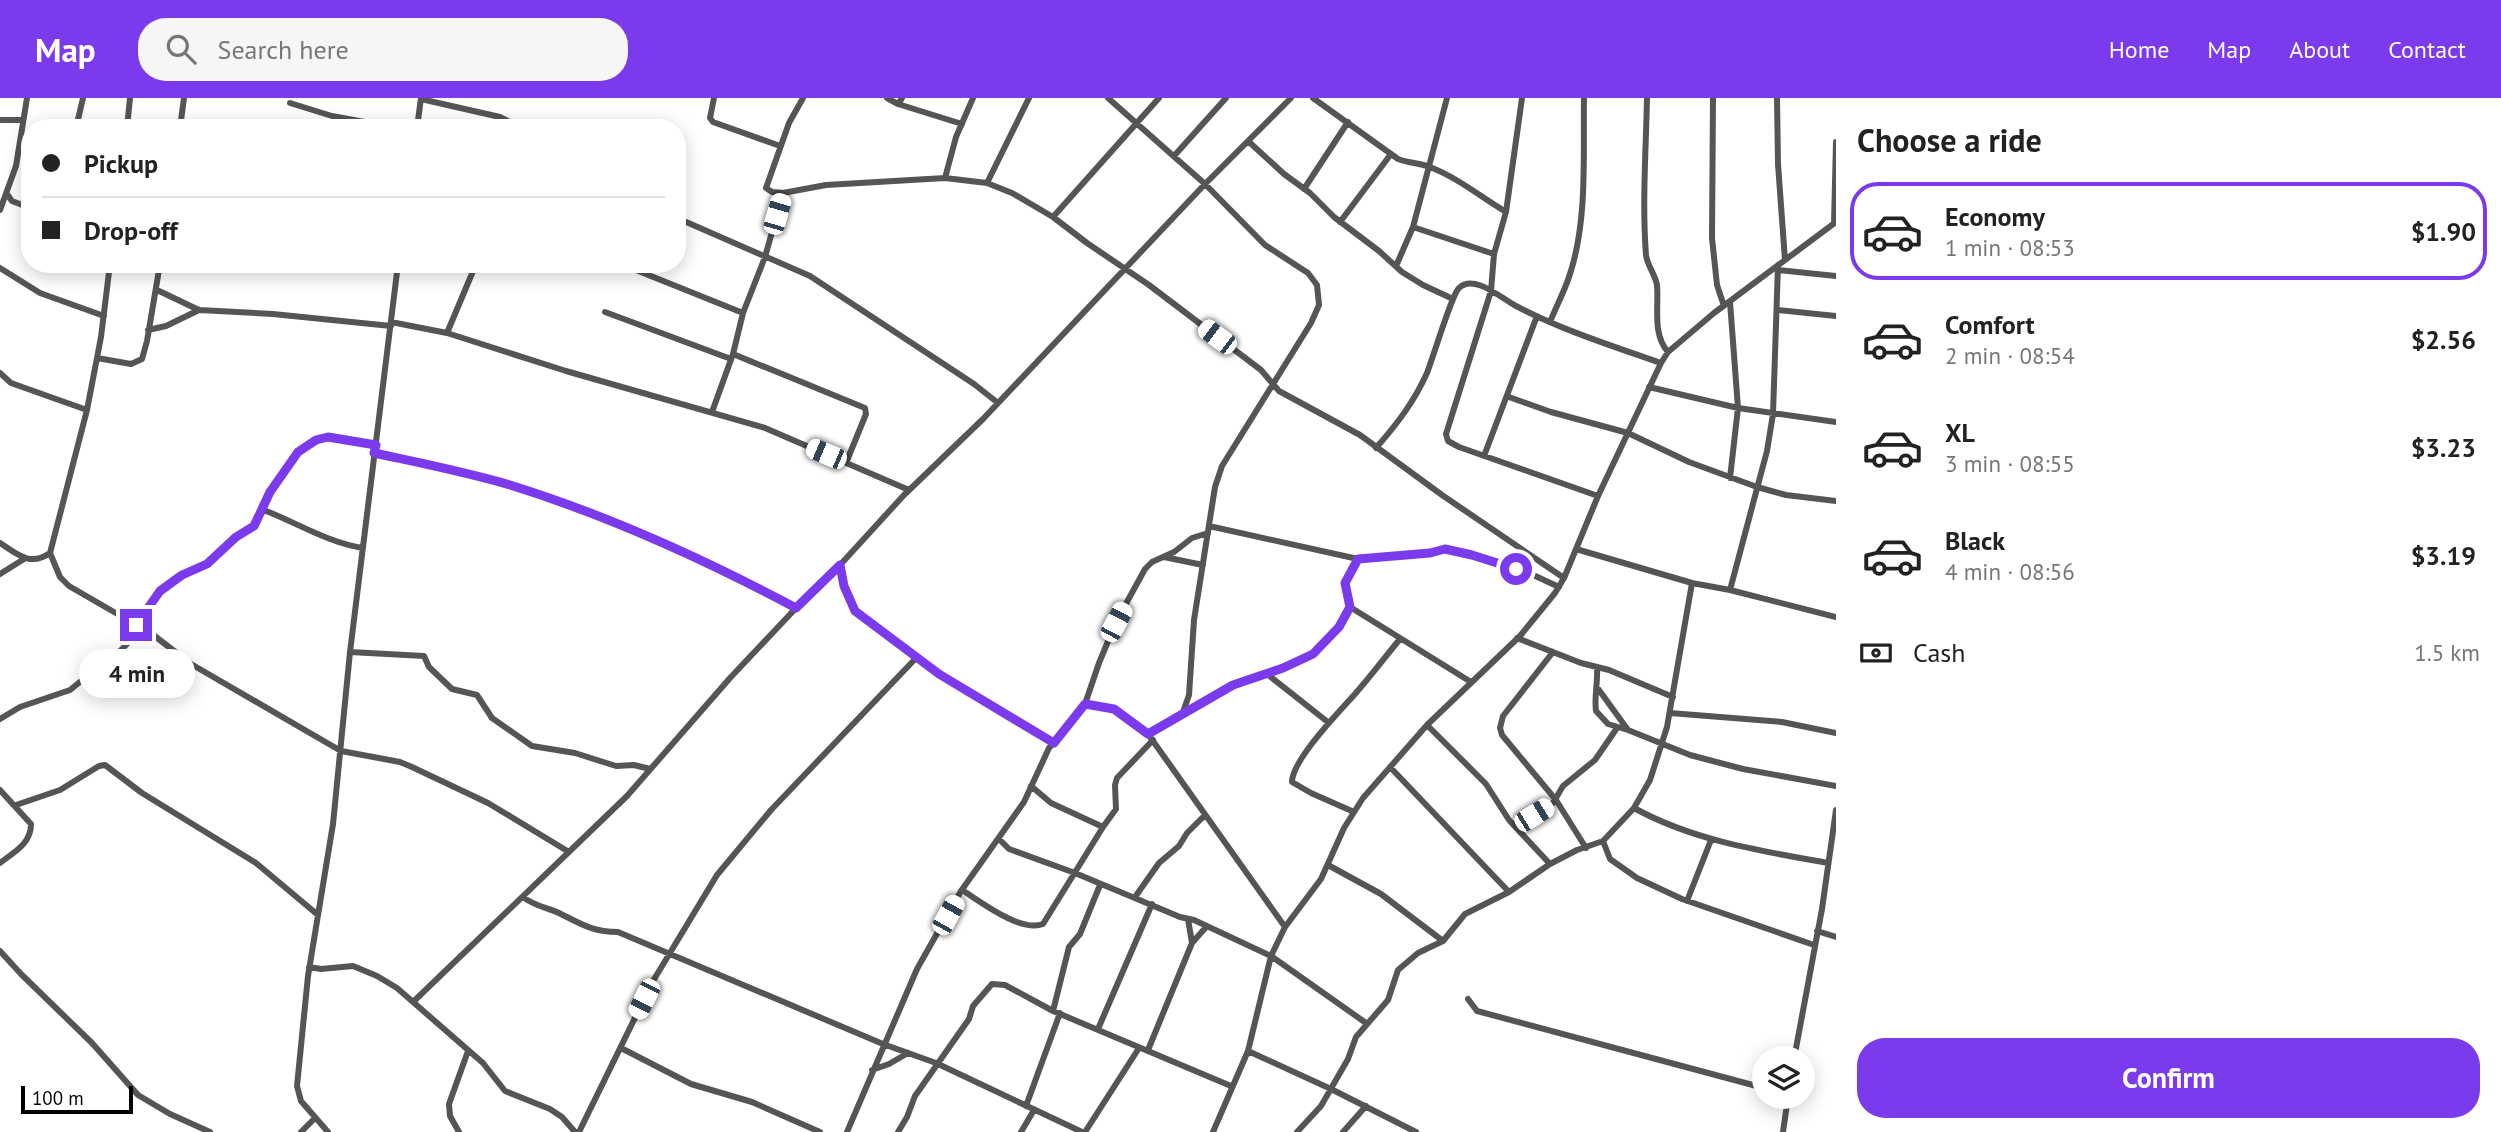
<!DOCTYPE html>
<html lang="en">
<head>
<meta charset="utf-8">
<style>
	:root { --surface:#fff; --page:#f6f6f6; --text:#222; --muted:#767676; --line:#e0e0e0; --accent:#7c3aed }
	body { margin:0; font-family:"PT Sans",sans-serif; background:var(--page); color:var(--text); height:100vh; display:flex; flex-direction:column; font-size:26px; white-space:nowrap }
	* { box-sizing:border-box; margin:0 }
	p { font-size:23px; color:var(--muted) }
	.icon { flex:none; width:38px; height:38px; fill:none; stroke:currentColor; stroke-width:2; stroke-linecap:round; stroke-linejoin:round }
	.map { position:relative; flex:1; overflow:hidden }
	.details { display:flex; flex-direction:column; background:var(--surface); width:665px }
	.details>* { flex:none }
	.top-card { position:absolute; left:21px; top:21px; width:665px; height:154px; border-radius:28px; box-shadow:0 4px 18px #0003; display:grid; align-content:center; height:154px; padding:0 21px; background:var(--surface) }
	.buttons { position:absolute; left:1752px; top:948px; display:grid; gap:14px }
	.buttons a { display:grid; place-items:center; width:63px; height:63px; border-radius:50%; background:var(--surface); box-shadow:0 4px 18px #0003; font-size:35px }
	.scale { position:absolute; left:21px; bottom:18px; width:112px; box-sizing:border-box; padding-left:7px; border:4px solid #000; border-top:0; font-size:19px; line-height:24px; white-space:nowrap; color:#000; -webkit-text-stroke:5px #fff; paint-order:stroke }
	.end { position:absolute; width:32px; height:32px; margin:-16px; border:9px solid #7c3aed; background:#fff; box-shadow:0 0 0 4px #fff }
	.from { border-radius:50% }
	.bubble { position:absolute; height:49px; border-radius:24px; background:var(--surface); box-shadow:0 4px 18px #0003; font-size:23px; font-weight:600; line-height:49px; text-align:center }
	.car { position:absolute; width:21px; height:42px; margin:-21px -10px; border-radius:9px; box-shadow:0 0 5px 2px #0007; background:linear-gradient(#fff 24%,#345 0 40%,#fff 0 76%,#345 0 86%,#fff 0) }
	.top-card b { display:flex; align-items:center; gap:24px; height:66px; font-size:26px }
	.top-card b+b { border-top:2px solid var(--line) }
	.top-card i { width:18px; height:18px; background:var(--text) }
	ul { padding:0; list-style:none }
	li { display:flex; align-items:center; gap:21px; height:98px; margin:0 14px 10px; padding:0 7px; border:4px solid transparent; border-radius:28px }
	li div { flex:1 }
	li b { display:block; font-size:26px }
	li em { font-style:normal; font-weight:600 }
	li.on { border-color:var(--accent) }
	li>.icon { width:63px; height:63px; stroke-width:1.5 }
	h2 { padding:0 21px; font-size:32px; line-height:84px }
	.pay { display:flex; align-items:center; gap:18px; height:77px; padding:0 21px; font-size:26px }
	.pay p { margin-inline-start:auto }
	.primary-button { display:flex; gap:14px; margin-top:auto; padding:14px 21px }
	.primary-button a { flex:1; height:80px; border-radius:28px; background:var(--accent); color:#fff; font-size:28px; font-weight:600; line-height:80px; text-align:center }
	header { display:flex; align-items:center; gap:42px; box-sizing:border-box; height:98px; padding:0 35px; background:var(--accent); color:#fff }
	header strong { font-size:33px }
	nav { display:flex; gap:38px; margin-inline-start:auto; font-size:24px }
	.search { width:490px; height:63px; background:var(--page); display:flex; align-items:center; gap:18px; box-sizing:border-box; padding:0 24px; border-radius:28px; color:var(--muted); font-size:26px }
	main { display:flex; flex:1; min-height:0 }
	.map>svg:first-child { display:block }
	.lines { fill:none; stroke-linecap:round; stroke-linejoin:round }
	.minor { stroke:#555; stroke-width:6 }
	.route { stroke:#7c3aed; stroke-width:9 }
</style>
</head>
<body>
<header>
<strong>Map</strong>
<div class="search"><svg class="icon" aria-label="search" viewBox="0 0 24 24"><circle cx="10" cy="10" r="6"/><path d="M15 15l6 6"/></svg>Search here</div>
<nav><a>Home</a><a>Map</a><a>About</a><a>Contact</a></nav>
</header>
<main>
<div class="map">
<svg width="1836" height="1034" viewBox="0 0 1836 1034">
	<rect width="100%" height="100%" fill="#fff"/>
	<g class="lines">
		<path class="minor" d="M714,0L710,20L713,24L780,48
			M803,0L789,25L766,90L772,94L783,95L826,87L945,80L987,85L1012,95L1053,119L1087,145L1149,187L1261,272L1279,293L1360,337L1442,397L1564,480
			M887,0L898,6L902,0
			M1108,0L1205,86L1265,147L1308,175L1317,187L1319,207L1311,225L1222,368L1215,389L1194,522L1189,597L1182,617
			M1313,0L1398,61C1408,65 1420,65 1430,69C1458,80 1481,99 1506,114
			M1522,0L1506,114L1494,156L1491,193L1446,336L1448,343L1459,349L1598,398
			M1647,0C1646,52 1642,105 1646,157C1647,167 1655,176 1657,187C1659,209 1652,236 1668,254
			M1713,0L1712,140L1717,187L1724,208
			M1777,0L1778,66L1785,162
			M421,1L500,19L521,30
			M290,5L332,18L397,30
			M898,6L962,26
			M0,22H23
			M76,30L83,0
			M127,30L130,0
			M180,30L184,0
			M417,30L421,0
			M1248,43L1284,76L1310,95L1334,119L1379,153L1402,174L1423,187L1453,201
			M1174,58L1226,0
			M945,80L956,39L973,0
			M987,85L1029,0
			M1304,91L1348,24
			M7,96L12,103L30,110
			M0,112L16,68L27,0
			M1053,119L1159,0
			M677,120L810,178L974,286L998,305
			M1340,124L1391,56
			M1834,125L1836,44
			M1413,129L1494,156
			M110,166L101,239L87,312L50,455L60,479L69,488L152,536L191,566L341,653L400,664L412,669L488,705L569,754
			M621,166L743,215
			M1396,168L1413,129L1447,0
			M0,170L40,195L104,218
			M1778,172L1836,178
			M157,192L199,212L273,216L391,228
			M1777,212L1836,218
			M605,214L731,261
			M391,224L447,235L566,273L765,330L909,392
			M1550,224C1556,209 1564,194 1569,179C1588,124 1583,57 1584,0
			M148,232L166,228L199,212
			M447,235L476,166
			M733,256L865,310L866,316L846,365
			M97,260L131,266L142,261L147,243L160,166
			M0,275L11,285L87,312
			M1649,289L1738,310L1836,324
			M1509,299L1551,314L1628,335L1689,364L1757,389L1786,397L1836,403
			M712,314L733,256L743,215L765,159L783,95
			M1376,350C1397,326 1414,304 1427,275C1433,260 1452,196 1459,190C1474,175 1502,201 1516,208C1562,232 1612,248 1661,265
			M375,355C420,366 466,374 510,387C609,417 705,460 796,510
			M1484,358L1537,218
			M1730,380L1738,310L1730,204
			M261,411C296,424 326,444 363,450
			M1209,428L1358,461L1430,455L1445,451L1458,453L1531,476L1559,489
			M0,445C17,456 30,469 50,455
			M1576,451L1692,485L1730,492L1836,519
			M1164,459L1203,467
			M1358,461L1345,485L1350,509L1471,584
			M840,467L844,488L855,513L939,576L1054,645
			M0,476L24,461
			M1730,492L1767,353L1773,316L1778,167
			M1517,540L1581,565L1609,572L1673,599
			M350,554L424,558L429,569L452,591L477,597L492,620L532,648L575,655L616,668L634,667L650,671
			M1553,554L1503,618L1500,630L1502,637L1556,702L1586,750
			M1597,569C1598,585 1594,599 1596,613L1608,626L1628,632L1690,657L1743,671L1836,688
			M1267,576L1329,625
			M1599,592L1628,632
			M1085,606L1114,611L1148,636
			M1670,615L1782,624L1836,635
			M0,621L20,609L70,592L102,566L111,562L133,540L136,527L160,493L182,477L207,466L236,439L254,428L270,394L298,354L316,342L328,339L376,347
			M1427,627L1486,686L1509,722L1550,766
			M1390,669L1509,794
			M1031,688L1051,705L1103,729
			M0,692L31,726C31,746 14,754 0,765
			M16,707L60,692L99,668L105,667L142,695L256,765L318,817
			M1634,710C1694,743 1761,753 1828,765
			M1354,714L1311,695L1292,684C1292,662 1340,613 1355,596C1371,578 1385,559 1400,541
			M1516,729L1553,705L1563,688L1595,662L1617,630
			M999,741L1009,751L1075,775L1180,819L1194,822L1271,858L1366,925
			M1603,743L1610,761L1637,780L1682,801L1814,847
			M1328,767L1381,796L1443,843
			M962,792C981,804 1021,835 1043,826L1103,729L1116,711L1115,687L1117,680L1153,642
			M523,799C534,808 546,809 559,815C581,826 593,834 618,834L883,946L936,965L1082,1034
			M1135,799L1159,765L1179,748L1187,735L1205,717
			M1687,803L1711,742
			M1188,821L1192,845
			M1285,829L1148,636L1233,587L1283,571L1313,556L1339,529L1350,509
			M1817,833L1836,839
			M0,853L21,876L92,945L138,997L170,1016L210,1034
			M309,869L321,871L353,868L377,878L397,890L483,965L505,993L550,1011L562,1019L575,1034
			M1468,901L1477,913L1764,990
			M413,904L627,698L730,580L796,510L840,467L904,397L983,321L1205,86L1291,0
			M1053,913L1069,849L1080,836L1100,787
			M1098,931L1152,806
			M621,950L691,986L752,1004L820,1034
			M1148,952L1192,845L1207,828
			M1248,953L1331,991L1416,1034
			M1794,961L1822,811L1836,712
			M872,972L889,966L908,955
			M1026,1008L1060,915
			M301,1034L315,1020
			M328,1034L301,1003L297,988L308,878L333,726L350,554L398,166
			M459,1034L450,1018L449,1006L468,953
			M579,1034L653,883L717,777L771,712L917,559
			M847,1034L917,871L961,793L1024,704L1049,650L1085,606L1099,565L1116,524L1145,471L1152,464L1174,454L1192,440L1208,435
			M898,1034L907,1019L915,998L969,921L973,908L992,886L1005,887L1053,913L1231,988
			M1021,1034L1034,1012
			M1085,1034L1139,950
			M1213,1034L1248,953L1271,858L1285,829L1321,781L1344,730L1363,700L1427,627L1520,538L1555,495L1564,480L1598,398L1661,265L1668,254L1714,215L1836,124
			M1297,1034L1321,1008L1348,961L1356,939L1388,902L1398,872L1418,855L1443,843L1465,816L1509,794L1550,766L1577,752L1603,743L1634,710L1650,682L1667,629L1692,485
			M1343,1034L1366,1008
			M1783,1034L1788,999"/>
	</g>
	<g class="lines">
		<path class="route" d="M136,527L160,493L182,477L207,466L236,439L254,428L270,394L298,354L316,342L328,339L376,347L374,355C420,365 466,374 510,387C610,418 704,461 796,510L840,467L844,488L855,513L939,576L1054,645L1085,606L1114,611L1148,636L1233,587L1283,570L1313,556L1339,529L1350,509L1345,485L1358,461L1430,455L1445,451L1472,457L1516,471"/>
	</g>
</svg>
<div class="buttons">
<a><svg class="icon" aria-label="layers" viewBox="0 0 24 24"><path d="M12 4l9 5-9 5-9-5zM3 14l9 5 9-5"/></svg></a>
</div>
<div class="scale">100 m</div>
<i class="end from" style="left:1516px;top:471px"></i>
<i class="end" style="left:136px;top:527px"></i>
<div class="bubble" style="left:79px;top:551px;width:116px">4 min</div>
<i class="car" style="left:777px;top:116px;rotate:16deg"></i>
<i class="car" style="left:1217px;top:239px;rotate:307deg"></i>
<i class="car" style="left:826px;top:356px;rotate:293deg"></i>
<i class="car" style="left:1116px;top:524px;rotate:28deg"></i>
<i class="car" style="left:1534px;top:717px;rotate:58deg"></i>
<i class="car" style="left:948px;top:817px;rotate:29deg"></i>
<i class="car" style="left:644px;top:901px;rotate:207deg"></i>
<div class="top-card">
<b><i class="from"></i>Pickup</b>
<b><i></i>Drop-off</b>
</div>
</div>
<section class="details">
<h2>Choose a ride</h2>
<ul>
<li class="on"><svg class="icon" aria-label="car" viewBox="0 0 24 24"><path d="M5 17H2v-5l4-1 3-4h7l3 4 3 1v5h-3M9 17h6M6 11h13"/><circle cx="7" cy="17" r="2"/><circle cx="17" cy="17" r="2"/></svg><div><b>Economy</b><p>1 min · 08:53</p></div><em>$1.90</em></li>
<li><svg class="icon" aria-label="car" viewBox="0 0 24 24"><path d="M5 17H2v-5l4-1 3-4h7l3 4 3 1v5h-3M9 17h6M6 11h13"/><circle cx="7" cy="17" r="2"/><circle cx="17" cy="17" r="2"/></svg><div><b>Comfort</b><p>2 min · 08:54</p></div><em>$2.56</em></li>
<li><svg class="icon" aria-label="car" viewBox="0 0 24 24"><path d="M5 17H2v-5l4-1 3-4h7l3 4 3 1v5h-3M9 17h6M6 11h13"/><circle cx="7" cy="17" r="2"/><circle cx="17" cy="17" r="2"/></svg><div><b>XL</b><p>3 min · 08:55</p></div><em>$3.23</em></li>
<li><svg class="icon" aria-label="car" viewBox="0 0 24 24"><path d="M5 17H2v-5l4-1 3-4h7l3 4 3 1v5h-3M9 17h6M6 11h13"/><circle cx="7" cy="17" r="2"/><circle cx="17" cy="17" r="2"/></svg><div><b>Black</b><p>4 min · 08:56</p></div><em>$3.19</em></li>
</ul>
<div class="pay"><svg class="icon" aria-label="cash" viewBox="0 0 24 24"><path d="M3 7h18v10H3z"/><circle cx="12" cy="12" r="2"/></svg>Cash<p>1.5 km</p></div>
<div class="primary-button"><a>Confirm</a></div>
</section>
</main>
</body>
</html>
